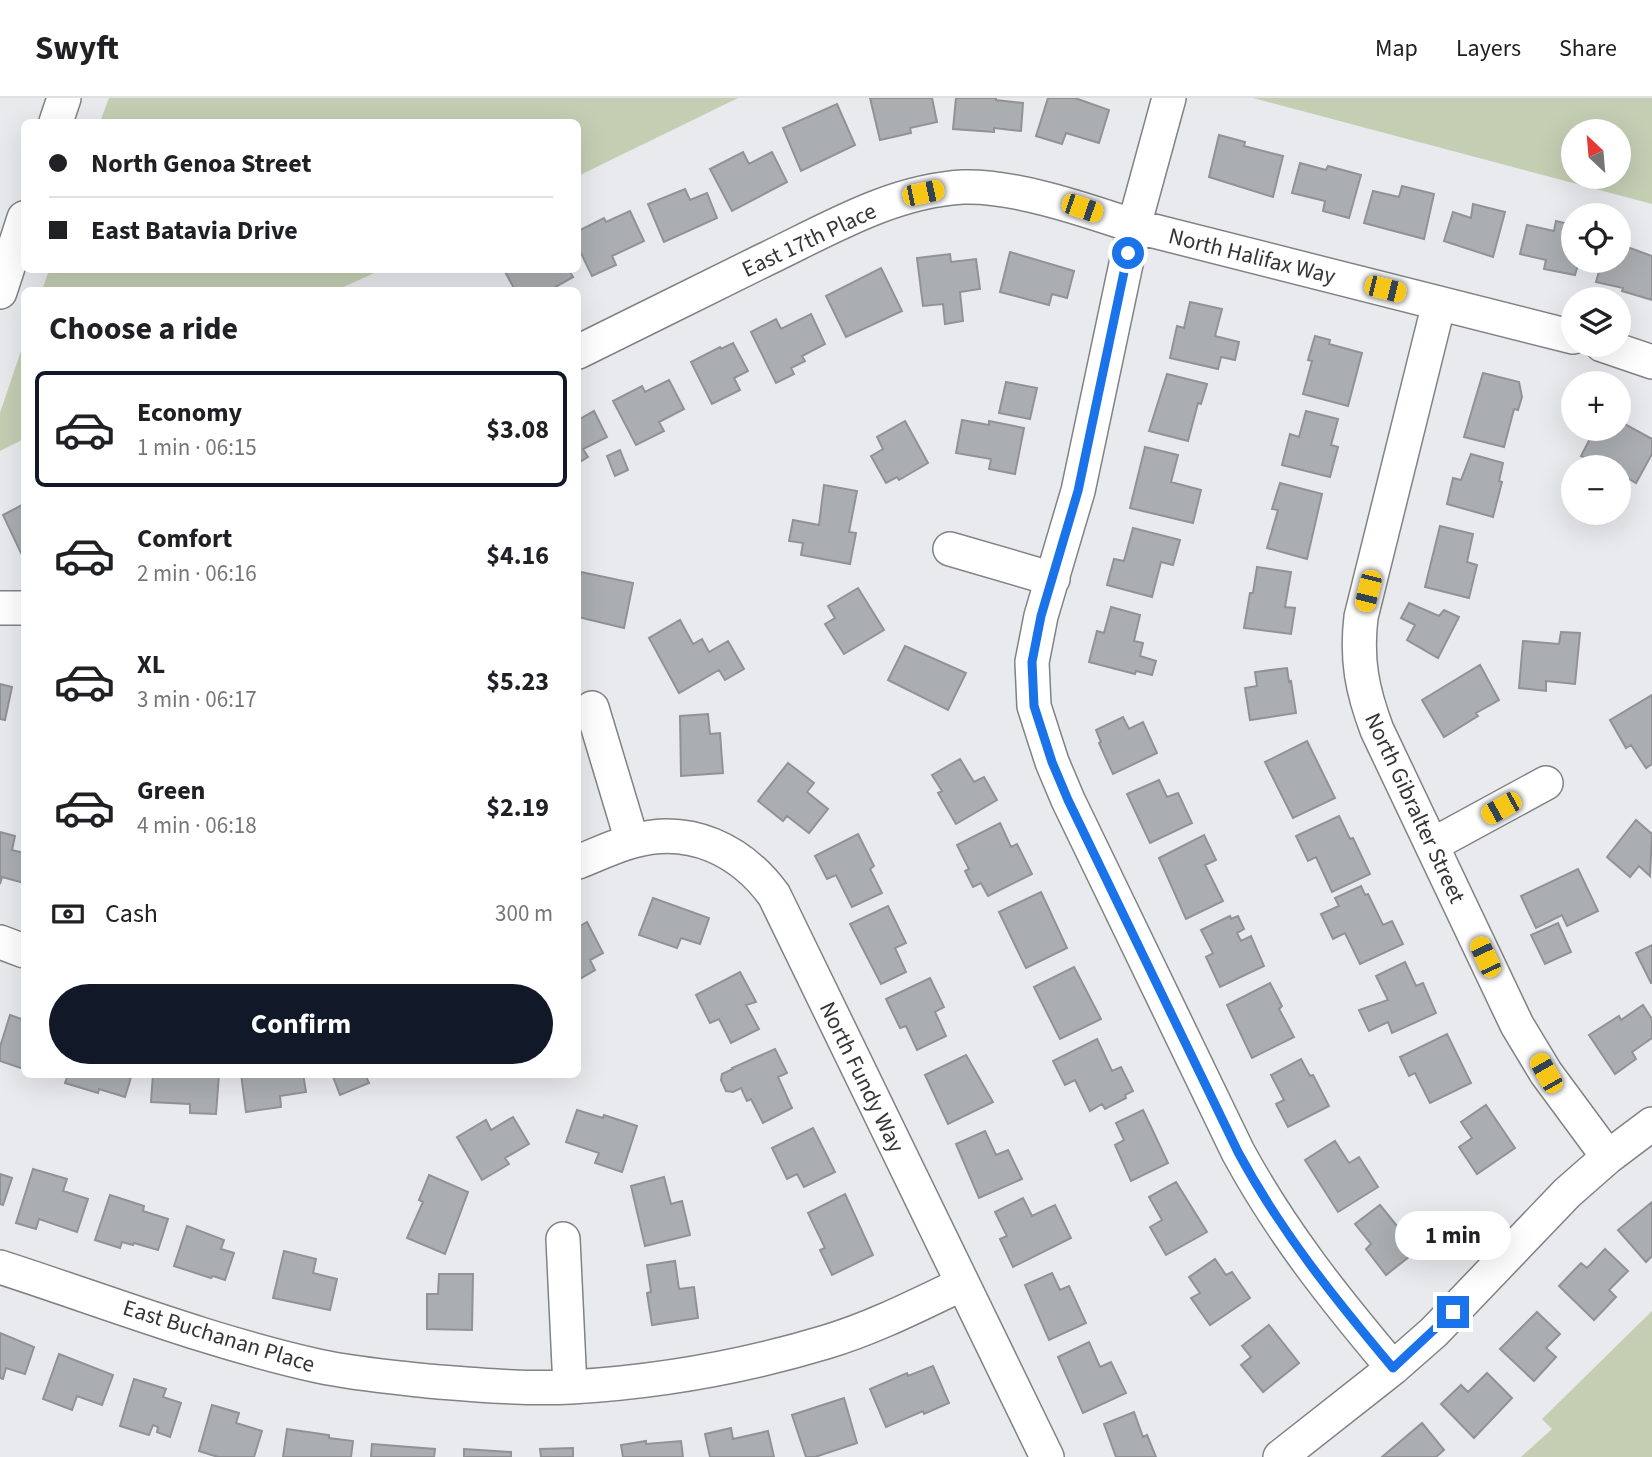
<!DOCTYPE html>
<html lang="en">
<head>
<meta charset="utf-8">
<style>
	:root { --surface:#fff; --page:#f2f2f2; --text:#202124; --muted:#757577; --line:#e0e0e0; --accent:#111827 }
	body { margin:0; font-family:"Source Sans 3",sans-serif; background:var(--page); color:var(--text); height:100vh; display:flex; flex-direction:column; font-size:26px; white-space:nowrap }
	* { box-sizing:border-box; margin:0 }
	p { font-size:23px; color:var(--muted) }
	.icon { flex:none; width:38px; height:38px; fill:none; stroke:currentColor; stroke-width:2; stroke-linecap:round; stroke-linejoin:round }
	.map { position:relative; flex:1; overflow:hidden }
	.details { position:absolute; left:21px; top:189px; width:560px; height:791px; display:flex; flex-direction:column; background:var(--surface); border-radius:10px; box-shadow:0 7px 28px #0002 }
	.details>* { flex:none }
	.top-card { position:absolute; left:21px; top:21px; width:560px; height:154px; border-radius:10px; box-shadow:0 7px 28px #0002; display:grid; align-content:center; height:154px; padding:0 28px; background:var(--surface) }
	.needle { width:46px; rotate:334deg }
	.buttons { position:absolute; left:1561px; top:21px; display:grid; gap:14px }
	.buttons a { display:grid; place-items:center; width:70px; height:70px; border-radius:50%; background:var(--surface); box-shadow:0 7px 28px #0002; font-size:35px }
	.end { position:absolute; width:32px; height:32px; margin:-16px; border:9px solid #1a73e8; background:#fff; box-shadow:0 0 0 4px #fff }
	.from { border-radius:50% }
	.bubble { position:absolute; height:49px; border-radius:24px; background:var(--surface); box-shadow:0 7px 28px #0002; font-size:23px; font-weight:700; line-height:49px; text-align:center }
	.car { position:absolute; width:21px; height:42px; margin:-21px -10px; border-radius:9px; box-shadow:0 0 5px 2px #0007; background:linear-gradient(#f5c518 24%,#345 0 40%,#f5c518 0 76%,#345 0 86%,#f5c518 0) }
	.top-card b { display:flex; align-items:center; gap:24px; height:66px; font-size:26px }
	.top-card b+b { border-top:2px solid var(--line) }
	.top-card i { width:18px; height:18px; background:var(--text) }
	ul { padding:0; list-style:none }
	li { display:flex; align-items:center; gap:21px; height:116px; margin:0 14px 10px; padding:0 14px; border:4px solid transparent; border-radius:10px }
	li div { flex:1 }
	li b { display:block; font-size:26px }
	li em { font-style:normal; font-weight:700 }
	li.active { border-color:var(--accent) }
	li>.icon { width:63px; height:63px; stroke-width:1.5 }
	h2 { padding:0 28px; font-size:32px; line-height:84px }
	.pay { display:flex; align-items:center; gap:18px; height:77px; padding:0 28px; font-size:26px }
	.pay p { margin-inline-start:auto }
	.cta { display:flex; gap:14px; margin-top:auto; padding:14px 28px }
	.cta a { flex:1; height:80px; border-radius:42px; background:var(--accent); color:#fff; font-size:28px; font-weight:700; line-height:80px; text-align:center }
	header { display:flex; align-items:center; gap:42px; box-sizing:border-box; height:98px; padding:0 35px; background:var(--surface); border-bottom:2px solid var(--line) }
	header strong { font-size:33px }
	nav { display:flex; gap:38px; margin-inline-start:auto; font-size:24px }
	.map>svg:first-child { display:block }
	.green { fill:#c4ceb3; fill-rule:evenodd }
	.building { fill:#abaeb0; stroke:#909294; stroke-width:2 }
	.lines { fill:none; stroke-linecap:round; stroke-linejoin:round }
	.minor-casing { stroke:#808284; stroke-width:36 }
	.minor { stroke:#fff; stroke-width:33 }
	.route { stroke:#1a73e8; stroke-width:9 }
	.labels { text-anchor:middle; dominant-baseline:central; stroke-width:7; stroke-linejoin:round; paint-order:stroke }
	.street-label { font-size:23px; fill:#343536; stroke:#fff }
</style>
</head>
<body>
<header>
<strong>Swyft</strong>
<nav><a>Map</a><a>Layers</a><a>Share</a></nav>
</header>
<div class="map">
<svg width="1652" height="1359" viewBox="0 0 1652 1359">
	<rect width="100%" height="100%" fill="#e8eaed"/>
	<path class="green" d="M109,0H738L578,78V24H100Z
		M1253,0H1652V106ZM1573,33H1619V79H1573Z
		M49,172H381L337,192H42Z
		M24,244V341L0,353V315Z
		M1652,1213V1359H1521L1552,1331L1542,1321Z"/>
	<path class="building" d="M870,0H932L937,24L910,30L911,35L880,42Z
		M956,0H996V2L1023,5L1021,33L994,30V34L953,31Z
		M1048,0H1075L1109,12L1099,45L1066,35L1062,46L1036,38Z
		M837,6L855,47L801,73L783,30Z
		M1219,37L1245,44L1244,48L1283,58L1273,99L1209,79Z
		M743,54L749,66L772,54L787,84L732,113L710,71Z
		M1300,65L1326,72L1328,68L1361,77L1349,120L1323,113L1325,103L1292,95Z
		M1402,88L1434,96L1424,141L1364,125L1373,93L1399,99Z
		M685,91L690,102L707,95L717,120L664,144L648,106Z
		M1473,106L1505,114L1493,159L1444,143L1453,114L1471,120Z
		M630,113L644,143L612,158L616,167L592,178L578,149V133L604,120L606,124Z
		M1556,123L1573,127V163H1579L1575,177L1544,171L1546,162L1520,156L1527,127L1554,133Z
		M1619,146L1652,158V202L1622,193L1623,190L1596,184L1602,163H1619Z
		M1010,154L1074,173L1067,200L1052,196L1049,207L1000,194Z
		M950,156L951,164L976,161L980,191L960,194L963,223L945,226L943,206L923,208L917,160Z
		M881,170L902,213L846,239L826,198Z
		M504,172H569L573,179L550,192H515Z
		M1190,204L1222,211L1215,238L1239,244L1235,262L1221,259L1218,271L1170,260L1177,228L1184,230Z
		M811,216L825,246L802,258L805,263L791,270L794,276L776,285L751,234L776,221L781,231Z
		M1315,238L1330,242L1329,246L1362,255L1348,308L1303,296L1312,263L1308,262Z
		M733,245L748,273L734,280L740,292L712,306L691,264L720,249L721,251Z
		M1483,275L1519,284L1522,299L1518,312L1514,311L1504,349L1464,339Z
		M1167,276L1207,286L1201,306L1198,305L1188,343L1149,333Z
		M669,282L684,311L659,324L664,333L636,347L613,303L642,288L645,294Z
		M1006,284L1037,290L1030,321L999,315Z
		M594,313L607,339L583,351L588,359L578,365V322Z
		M1306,313L1338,321L1331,347L1338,349L1330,379L1282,367L1290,336L1299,339Z
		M962,322L989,327V323L1024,330L1015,376L989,371L991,361L956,355Z
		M905,323L928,365L899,382L897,379L886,385L871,358L883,351L877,339Z
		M1619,323L1652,341V356L1636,385L1619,375V369H1602L1581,358L1595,331H1619Z
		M1145,349L1178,357L1171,384L1201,392L1193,425L1130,410Z
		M620,352L628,372L615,378L607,358Z
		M1471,356L1503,365L1499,383L1502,384L1493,419L1447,406L1453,380L1461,382Z
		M1280,385L1322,396L1307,461L1267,450L1278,412L1272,411Z
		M824,387L857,393L849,434L856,435L850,466L801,457L803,445L789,443L793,422L819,427Z
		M24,406V453L21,455L3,417Z
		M1440,428L1473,436L1467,464L1477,467L1469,500L1425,489Z
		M1133,430L1180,442L1173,467L1161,464L1152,499L1107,487L1114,461L1124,463Z
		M1257,469L1291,474L1285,509L1295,510L1291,536L1244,530L1250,495H1253Z
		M581,474L633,485L624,530L578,519V487Z
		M858,490L884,532L844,556L825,526L835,520L828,508Z
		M1409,505L1439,518L1444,512L1459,519L1438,560L1407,542L1415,527L1401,520Z
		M1111,509L1140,517L1134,543L1143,545L1140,558L1156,563L1152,577L1136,573L1135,576L1089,564L1097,533L1104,535Z
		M680,522L693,546L702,541L709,554L728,543L744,571L725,582L719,572L679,595L649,540Z
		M1561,534L1580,535L1575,586L1546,583V593L1519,590L1523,543L1559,546Z
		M905,548L966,575L948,612L888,582Z
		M1480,567L1499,602L1476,615L1478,618L1444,639L1422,602Z
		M1287,570L1289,584L1291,583L1296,615L1250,622L1245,590L1257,588L1255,574Z
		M0,586L12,589L5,622L0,621Z
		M1652,597V666L1646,670L1631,647L1626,650L1610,622Z
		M708,616L710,636L720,635L723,675L681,678L680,618Z
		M1123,619L1129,631L1143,624L1157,655L1113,676L1099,645L1101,644L1096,632Z
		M1307,643L1335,700L1293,720L1265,664Z
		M960,661L974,684L984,679L997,702L956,726L938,695L942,693L932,677Z
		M788,665L814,685L807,694L828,711L809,735L787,718L783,723L758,703Z
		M1159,682L1167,699L1178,695L1192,725L1150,745L1127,696Z
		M1339,718L1350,741L1353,740L1370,776L1332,794L1316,759L1308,763L1296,738Z
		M1636,722L1652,736L1650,778L1639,768L1630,779L1607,759Z
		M1000,725L1011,749L1017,746L1032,776L988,798L981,785L973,789L965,773L969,771L957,747Z
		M0,734L15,738L12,752L24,755V785L2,779L0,786Z
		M858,736L874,768L870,771L882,795L852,809L836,777L827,781L815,758Z
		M1204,737L1216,762L1205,767L1223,803L1186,821L1159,760Z
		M1578,771L1598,813L1567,828L1562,817L1536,830L1521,798Z
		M1361,788L1365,797L1368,796L1383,827L1392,823L1403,846L1360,866L1345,835L1333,841L1321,816L1339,808L1335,800Z
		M1041,794L1067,850L1026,870L999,814Z
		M653,800L709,820L700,846L681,840L677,850L639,837Z
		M888,808L906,845L895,850L906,874L881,886L850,826Z
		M1230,818L1231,821L1238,818L1244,831L1237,835L1241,843L1251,838L1264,868L1220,889L1206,859L1213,855L1201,832Z
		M587,824L603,855L590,862L595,872L578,882V829Z
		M1558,825L1571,854L1545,866L1531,837Z
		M1652,847V885H1651L1636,855Z
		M1405,864L1416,888L1423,885L1436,915L1392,935L1388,924L1369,933L1359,912L1388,902L1376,878Z
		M1074,869L1101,921L1060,941L1034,889Z
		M740,874L756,904L746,907L759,931L731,945L719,921L710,925L696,897Z
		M930,880L944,909L935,914L946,938L917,952L906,928L900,930L886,901Z
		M1270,885L1282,908L1279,911L1294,939L1252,960L1227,907Z
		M1643,907L1652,921V940L1632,954L1636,961L1615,976L1589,937L1619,918L1621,922Z
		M10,917L24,922V971L0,963V949Z
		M1447,936L1471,985L1430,1005L1415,975L1409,978L1400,959Z
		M1097,941L1112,973L1121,969L1133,993L1125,997L1126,1000L1105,1011L1102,1006L1090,1013L1075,982L1065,987L1053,963Z
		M775,951L787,975L778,979L792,1010L763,1025L751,1001L747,1003L741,990L733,994L726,993L721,982L722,976L733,971L732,970Z
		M966,957L993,1004L948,1026L925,977Z
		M1301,961L1310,978L1313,977L1329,1008L1288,1029L1276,1006L1284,1002L1271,977Z
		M68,976H132L125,999L99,991L98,995L65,985Z
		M153,976H219L216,1016L190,1015V1006L151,1004Z
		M241,976H303L306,994L280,998L281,1009L246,1014Z
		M332,976H365L369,985L340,997Z
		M1486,1007L1515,1050L1477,1076L1459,1049L1472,1040L1461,1024Z
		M577,1012L603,1020L604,1017L637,1028L622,1074L595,1065L599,1055L566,1044Z
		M1143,1012L1168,1065L1131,1083L1115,1047L1124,1042L1116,1025Z
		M513,1019L529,1046L505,1060L509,1066L482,1082L457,1039L486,1022L491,1032Z
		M813,1030L835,1074L804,1089L797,1076L787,1081L772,1050Z
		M985,1033L996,1057L1008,1052L1022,1081L979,1100L956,1046Z
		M1335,1043L1349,1065L1359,1059L1378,1089L1338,1114L1305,1062Z
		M33,1071L67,1081L63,1093L88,1101L77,1134L39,1121L36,1131L16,1125Z
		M0,1076L12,1080L3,1107L0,1106Z
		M429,1077L468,1094L445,1156L407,1140L423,1104L419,1102Z
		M664,1079L671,1106L682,1103L690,1137L645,1148L631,1088Z
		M1176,1084L1207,1134L1166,1157L1150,1129L1162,1122L1149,1099Z
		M845,1096L873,1157L832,1177L820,1152L825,1150L808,1115Z
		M110,1097L144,1108L143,1113L168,1121L158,1152L134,1145L133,1147L122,1144L120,1150L95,1142Z
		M1023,1100L1032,1118L1055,1107L1071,1140L1013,1169L1000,1141L1007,1138L995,1114Z
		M1652,1104V1158L1646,1164L1618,1132Z
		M1380,1107L1397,1128L1405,1122L1424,1147L1386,1177L1366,1151L1371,1146L1355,1126Z
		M187,1128L224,1142L221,1151L234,1155L225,1182L213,1178L211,1180L174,1168Z
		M1605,1151L1628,1173L1609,1192L1616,1199L1594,1222L1559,1188L1581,1165L1587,1170Z
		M284,1153L316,1161L313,1175L337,1181L330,1212L273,1200Z
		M1215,1161L1226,1177L1232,1174L1250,1200L1210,1227L1191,1200L1200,1195L1189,1179Z
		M675,1163L679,1191L694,1189L698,1220L652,1227L647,1195L651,1194L647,1167Z
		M1052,1175L1060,1192L1069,1188L1086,1225L1049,1242L1025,1187Z
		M439,1176H473L472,1232L427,1231V1196H438Z
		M1537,1214L1560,1236L1546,1250L1556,1259L1534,1283L1500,1251Z
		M1269,1227L1299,1265L1263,1294L1241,1267L1251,1259L1242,1248Z
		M0,1235L34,1249L25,1276L6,1270L3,1281L0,1280Z
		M1089,1244L1100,1269L1111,1264L1126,1295L1083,1315L1058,1259Z
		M59,1256L113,1277L102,1307L77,1298L72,1312L43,1301Z
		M933,1268L949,1305L924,1316L923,1313L886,1329L870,1291L907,1275L908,1278Z
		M1487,1275L1512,1300L1474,1340L1441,1306L1461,1287L1468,1294Z
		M134,1281L166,1291L163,1299L181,1305L170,1339L157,1334L158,1329L153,1327L149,1337L120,1328Z
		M844,1300L857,1345L815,1359H806L792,1317Z
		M212,1307L239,1315L236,1325L262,1333L254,1359H218L199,1353Z
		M1134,1314L1143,1339L1147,1337L1156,1359H1116L1104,1326Z
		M1422,1325L1444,1352L1436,1359H1382Z
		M731,1330L733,1341L768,1333L774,1359H710L705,1336Z
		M287,1331L329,1337V1340L353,1343L351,1359H283Z
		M646,1343V1346L681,1343L683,1359H623L621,1347Z
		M372,1346L435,1351L434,1359H371Z
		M573,1350V1359H541L540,1351Z
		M464,1351L511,1354V1359H464Z"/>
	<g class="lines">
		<g class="minor-casing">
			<path id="minor" d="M1169,0L1134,128L1078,393L1041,518L1032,564L1034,608L1052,664L1068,702L1238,1054C1282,1135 1334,1200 1393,1270
				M56,24L64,0
				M0,194L24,120
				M1439,205L1361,519C1356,562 1362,592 1377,632L1517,927L1546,975L1608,1059
				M1602,247L1652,264
				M578,254C640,223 702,193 764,162C827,132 891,93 963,89C1013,87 1086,112 1134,128L1573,239
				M950,451L1053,481
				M0,510H24
				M592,610L632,743
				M1432,747L1546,685
				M578,764C596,757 614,748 633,743C690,727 741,752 774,797L1047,1359
				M0,844L24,853
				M563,1141L570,1289
				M0,1169C105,1203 210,1244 318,1268C355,1276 392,1279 428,1283C475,1287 524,1291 571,1289C657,1284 743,1269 826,1244C873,1230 918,1207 962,1186
				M1280,1359L1393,1270L1434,1234L1567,1095L1608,1059L1652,1026"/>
		</g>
		<use href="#minor" class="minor"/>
	</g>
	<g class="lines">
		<path class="route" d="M1128,155L1078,393L1041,518L1032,564L1034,608L1052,664L1068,702L1238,1054C1281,1134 1335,1201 1393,1270L1453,1214"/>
	</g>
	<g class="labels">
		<g class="street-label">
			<text transform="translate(809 142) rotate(-25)">East 17th Place</text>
			<text transform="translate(1252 158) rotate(14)">North Halifax Way</text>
			<text transform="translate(1415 710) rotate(65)">North Gibralter Street</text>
			<text transform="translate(862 979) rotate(64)">North Fundy Way</text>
			<text transform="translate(219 1238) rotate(17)">East Buchanan Place</text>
		</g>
	</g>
</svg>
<div class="buttons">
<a><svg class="needle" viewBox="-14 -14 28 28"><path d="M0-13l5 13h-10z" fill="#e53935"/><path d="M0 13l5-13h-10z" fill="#757577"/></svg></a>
<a><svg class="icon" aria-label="locate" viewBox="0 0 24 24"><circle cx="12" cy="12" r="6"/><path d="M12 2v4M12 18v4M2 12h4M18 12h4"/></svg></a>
<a><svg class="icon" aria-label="layers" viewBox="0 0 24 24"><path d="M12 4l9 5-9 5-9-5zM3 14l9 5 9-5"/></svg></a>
<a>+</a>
<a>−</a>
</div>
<i class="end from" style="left:1128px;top:155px"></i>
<i class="end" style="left:1453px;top:1214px"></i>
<div class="bubble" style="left:1395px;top:1113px;width:116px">1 min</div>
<i class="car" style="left:923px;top:95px;rotate:78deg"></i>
<i class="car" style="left:1082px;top:110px;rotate:109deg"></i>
<i class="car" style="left:1385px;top:191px;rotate:104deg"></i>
<i class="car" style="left:1368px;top:493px;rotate:194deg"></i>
<i class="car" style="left:1501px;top:710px;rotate:241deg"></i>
<i class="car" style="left:1485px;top:859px;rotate:335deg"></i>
<i class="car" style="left:1546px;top:975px;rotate:330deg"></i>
<div class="top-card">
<b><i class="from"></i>North Genoa Street</b>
<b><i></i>East Batavia Drive</b>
</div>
<section class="details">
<h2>Choose a ride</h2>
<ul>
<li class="active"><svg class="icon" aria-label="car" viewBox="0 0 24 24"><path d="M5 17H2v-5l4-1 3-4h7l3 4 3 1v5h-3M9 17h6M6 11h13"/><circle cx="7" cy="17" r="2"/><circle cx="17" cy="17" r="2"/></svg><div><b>Economy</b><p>1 min · 06:15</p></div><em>$3.08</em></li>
<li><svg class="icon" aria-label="car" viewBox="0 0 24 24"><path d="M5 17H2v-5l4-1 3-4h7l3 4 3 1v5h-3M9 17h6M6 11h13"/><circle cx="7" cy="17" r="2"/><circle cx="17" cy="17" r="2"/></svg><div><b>Comfort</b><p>2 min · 06:16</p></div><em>$4.16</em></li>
<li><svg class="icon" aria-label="car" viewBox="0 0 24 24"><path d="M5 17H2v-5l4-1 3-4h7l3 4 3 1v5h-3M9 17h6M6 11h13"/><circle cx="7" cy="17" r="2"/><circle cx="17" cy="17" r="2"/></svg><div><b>XL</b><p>3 min · 06:17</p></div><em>$5.23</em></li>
<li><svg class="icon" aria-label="car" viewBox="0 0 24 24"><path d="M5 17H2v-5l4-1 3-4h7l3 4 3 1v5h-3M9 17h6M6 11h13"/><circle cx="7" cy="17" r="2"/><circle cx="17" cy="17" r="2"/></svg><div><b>Green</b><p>4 min · 06:18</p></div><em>$2.19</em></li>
</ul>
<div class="pay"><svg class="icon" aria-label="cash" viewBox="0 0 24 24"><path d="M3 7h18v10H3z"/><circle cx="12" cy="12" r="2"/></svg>Cash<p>300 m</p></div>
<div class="cta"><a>Confirm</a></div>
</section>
</div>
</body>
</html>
